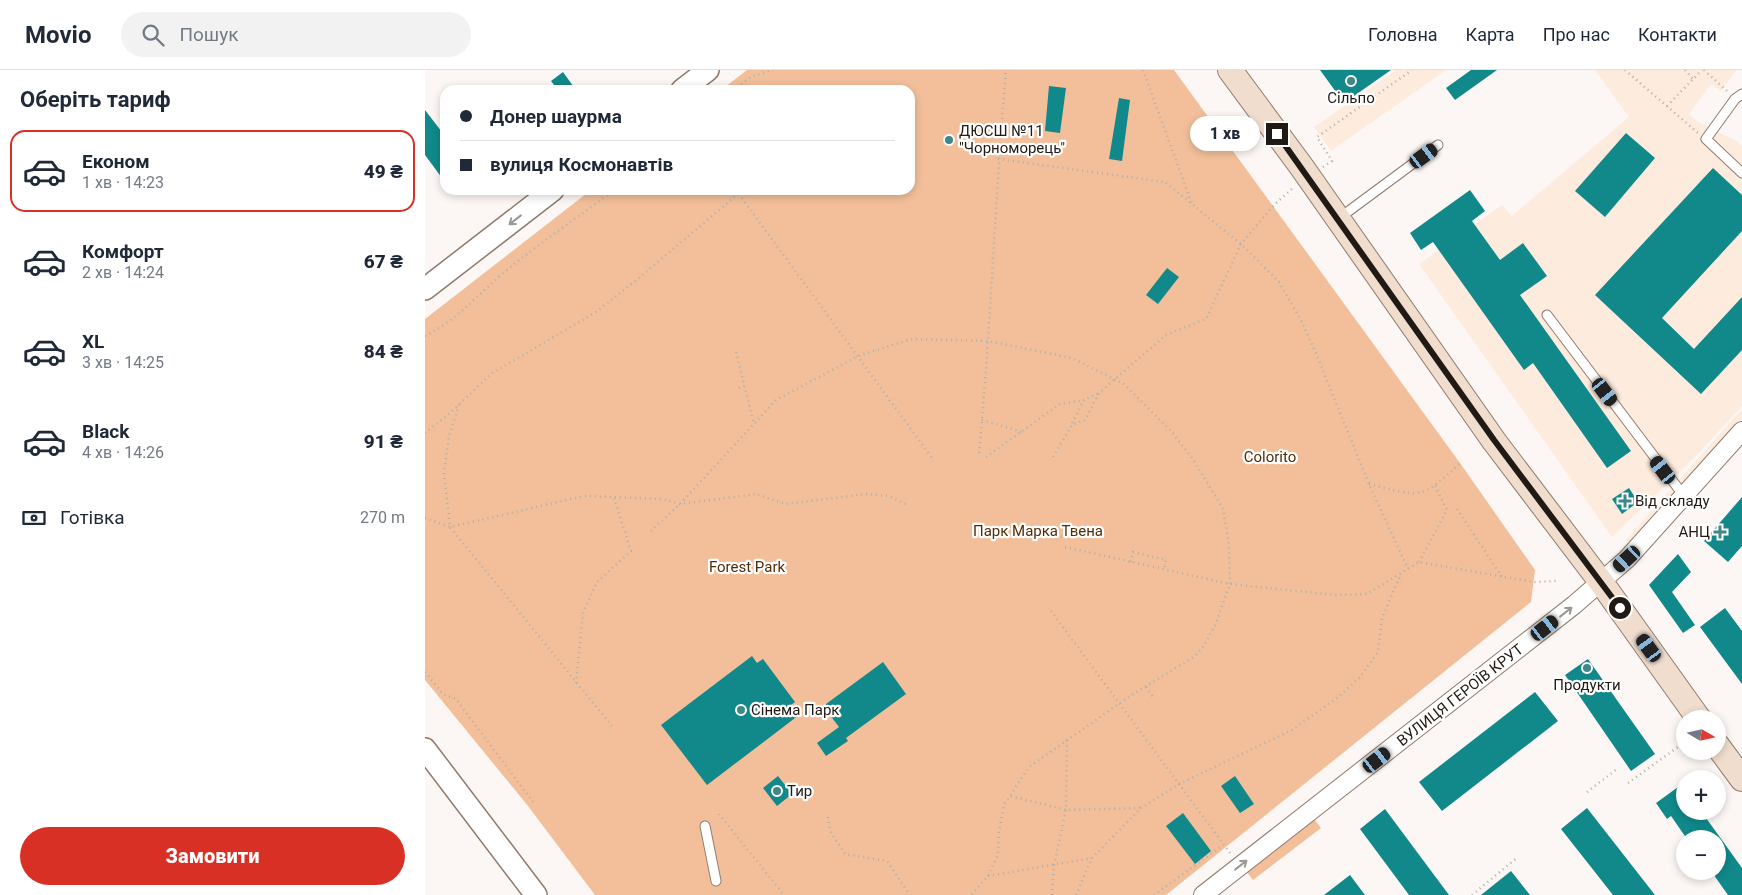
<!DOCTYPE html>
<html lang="uk">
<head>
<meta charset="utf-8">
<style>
	:root { --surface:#fff; --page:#f2f2f3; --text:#1f2937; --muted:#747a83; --line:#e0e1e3; --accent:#d93025 }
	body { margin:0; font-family:Roboto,sans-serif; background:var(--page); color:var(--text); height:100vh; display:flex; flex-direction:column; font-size:19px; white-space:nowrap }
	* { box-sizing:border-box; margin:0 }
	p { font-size:16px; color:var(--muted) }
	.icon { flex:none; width:28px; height:28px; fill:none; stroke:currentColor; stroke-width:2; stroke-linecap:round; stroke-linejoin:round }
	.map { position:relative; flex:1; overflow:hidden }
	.drawer { display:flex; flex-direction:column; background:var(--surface); width:425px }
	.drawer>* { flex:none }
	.guide { position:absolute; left:15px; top:15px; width:475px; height:110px; border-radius:15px; box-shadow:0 2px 8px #0003; display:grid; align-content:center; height:110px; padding:0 20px; background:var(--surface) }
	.needle { width:32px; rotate:99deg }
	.controls { position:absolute; left:1251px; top:640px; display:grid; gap:10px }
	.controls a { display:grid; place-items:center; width:50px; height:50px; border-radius:50%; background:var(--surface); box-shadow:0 2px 8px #0003; font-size:25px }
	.end { position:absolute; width:22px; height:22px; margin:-11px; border:6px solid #211913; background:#fff; box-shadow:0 0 0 2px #fff }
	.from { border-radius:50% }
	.bubble { position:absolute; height:35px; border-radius:18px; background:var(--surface); box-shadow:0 2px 8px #0003; font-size:16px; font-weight:800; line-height:35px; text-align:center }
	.car { position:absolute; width:15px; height:30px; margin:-15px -8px; border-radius:6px; box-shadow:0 0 4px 1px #0007; background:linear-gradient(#222 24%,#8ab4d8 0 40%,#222 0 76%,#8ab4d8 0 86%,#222 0) }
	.guide b { display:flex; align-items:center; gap:18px; height:48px; font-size:19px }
	.guide b+b { border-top:1px solid var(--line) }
	.guide i { width:12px; height:12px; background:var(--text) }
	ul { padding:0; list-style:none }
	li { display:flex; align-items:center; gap:15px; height:82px; margin:0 10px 8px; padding:0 10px; border:2px solid transparent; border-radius:15px }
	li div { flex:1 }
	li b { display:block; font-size:19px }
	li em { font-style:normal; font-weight:800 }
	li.current { border-color:var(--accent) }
	li>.icon { width:45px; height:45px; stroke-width:1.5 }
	h2 { padding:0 20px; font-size:22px; line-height:60px }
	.pay { display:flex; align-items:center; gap:12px; height:55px; padding:0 20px; font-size:19px }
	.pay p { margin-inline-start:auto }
	.cta { display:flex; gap:10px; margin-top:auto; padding:10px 20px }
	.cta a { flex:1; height:58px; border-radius:30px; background:var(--accent); color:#fff; font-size:20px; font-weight:800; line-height:58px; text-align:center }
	header { display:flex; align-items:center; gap:30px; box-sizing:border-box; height:70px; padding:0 25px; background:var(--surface); border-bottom:1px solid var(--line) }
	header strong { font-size:24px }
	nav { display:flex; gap:28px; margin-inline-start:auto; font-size:18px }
	.search { width:350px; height:45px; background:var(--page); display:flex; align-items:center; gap:12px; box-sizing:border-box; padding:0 18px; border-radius:28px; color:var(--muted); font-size:19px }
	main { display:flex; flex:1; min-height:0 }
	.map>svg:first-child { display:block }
	.built { fill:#fdebdd }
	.green { fill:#f2bf9a }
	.building { fill:#11898b }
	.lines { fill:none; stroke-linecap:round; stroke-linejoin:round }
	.service-casing { stroke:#907b6b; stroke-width:11 }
	.minor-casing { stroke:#907b6b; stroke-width:20 }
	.tertiary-casing { stroke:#907b6b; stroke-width:24 }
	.secondary-casing { stroke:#907b6b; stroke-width:26 }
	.path { stroke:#b3ada9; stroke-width:2.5; stroke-dasharray:1 4; stroke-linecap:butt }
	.service { stroke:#fff; stroke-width:9 }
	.minor { stroke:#fff; stroke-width:18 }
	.tertiary { stroke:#fff; stroke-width:21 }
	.secondary { stroke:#f0ddce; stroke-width:24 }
	.oneway { stroke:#9b9895 }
	.route { stroke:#211913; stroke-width:6 }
	.poi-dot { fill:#3f8789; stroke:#fff; stroke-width:2 }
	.labels { text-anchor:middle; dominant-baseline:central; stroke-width:4.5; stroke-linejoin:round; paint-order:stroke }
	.poi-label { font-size:15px; fill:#211913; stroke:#fff; text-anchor:start }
	.park-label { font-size:15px; fill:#532c06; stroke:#fff }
	.street-label { font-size:15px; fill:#211913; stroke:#fff }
</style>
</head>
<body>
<header>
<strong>Movio</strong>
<div class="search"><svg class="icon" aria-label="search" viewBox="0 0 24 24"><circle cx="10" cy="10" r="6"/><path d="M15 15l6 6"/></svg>Пошук</div>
<nav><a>Головна</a><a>Карта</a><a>Про нас</a><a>Контакти</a></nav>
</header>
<main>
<section class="drawer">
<h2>Оберіть тариф</h2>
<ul>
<li class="current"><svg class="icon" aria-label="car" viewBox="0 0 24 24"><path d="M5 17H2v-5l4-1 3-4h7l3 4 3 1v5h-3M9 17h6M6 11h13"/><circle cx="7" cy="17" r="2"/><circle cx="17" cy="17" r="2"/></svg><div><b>Економ</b><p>1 хв · 14:23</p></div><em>49 ₴</em></li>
<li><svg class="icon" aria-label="car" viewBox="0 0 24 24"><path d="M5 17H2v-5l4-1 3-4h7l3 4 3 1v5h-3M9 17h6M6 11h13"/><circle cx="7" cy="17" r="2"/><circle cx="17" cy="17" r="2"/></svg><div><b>Комфорт</b><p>2 хв · 14:24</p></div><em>67 ₴</em></li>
<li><svg class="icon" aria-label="car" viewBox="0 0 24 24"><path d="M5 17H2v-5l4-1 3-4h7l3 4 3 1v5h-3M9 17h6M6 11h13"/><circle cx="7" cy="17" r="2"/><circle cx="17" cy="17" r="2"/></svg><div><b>XL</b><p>3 хв · 14:25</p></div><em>84 ₴</em></li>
<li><svg class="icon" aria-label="car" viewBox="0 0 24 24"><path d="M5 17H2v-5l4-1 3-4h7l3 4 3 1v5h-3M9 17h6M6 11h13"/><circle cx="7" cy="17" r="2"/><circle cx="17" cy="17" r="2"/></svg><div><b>Black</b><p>4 хв · 14:26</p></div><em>91 ₴</em></li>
</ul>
<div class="pay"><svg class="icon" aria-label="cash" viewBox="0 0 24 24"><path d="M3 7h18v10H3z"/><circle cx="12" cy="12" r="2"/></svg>Готівка<p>270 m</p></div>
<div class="cta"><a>Замовити</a></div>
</section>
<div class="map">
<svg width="1317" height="825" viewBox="0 0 1317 825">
	<rect width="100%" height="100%" fill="#fcf7f4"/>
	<path class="built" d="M971,0H1021L906,81L889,57Z
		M1170,0H1311L1296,21L1286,14L1264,44L1273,52L1310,70L1317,76V336L1271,386L1187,467L994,194L1077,135L1087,146L1204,47Z
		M1317,339V349L1207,472L1200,471Z"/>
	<path class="green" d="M322,0H749L1035,393L1110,500L1106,532L741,825H170L103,736L0,610V249L166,120H485V20H296Z
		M889,749L896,758L828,810L821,801Z"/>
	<path class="building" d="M895,0H966L919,33Z
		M1046,0H1072L1030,30L1021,18Z
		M138,2L151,20H133L126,11Z
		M624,16L641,18L635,63L620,61Z
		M694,28L705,30L697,91L684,89Z
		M0,40L20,66V112L0,85Z
		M1201,63L1230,88L1180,147L1150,121Z
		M1288,98L1317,125V161L1237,248L1269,279L1317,227V280L1276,324L1170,225Z
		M1045,120L1060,141L1047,151L1075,190L1098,173L1122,206L1095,225L1206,381L1182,398L1108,293L1099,300L1008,172L996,180L985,163Z
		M742,198L754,207L733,234L721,225Z
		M1204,418L1213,432L1197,444L1187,429Z
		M1317,427V476L1303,492L1279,471Z
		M1253,484L1266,502L1247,522L1270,555L1258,563L1224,515Z
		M1300,538L1317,561V614L1275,557Z
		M327,586L332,593L338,589L370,632L366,635L374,645L282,715L236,655Z
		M1163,589L1230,684L1206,701L1140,605Z
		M458,592L481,624L421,668L423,671L401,686L392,673L414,657L401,640V634Z
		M1110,622L1133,651L1017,741L994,712Z
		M353,706L367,724L352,736L338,718Z
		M810,706L829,734L815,743L796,716Z
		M1260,712V741H1276L1317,798V825H1303L1286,801H1292V769H1262L1246,746L1242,749L1231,733Z
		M1162,738L1230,825H1188L1136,759Z
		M960,739L1024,825H984L935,759Z
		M758,743L786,781L770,794L741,756Z
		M1086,801L1105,825H1056Z
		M925,805L940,825H899Z"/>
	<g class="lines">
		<g class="service-casing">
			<path id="service" d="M1317,24L1310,29L1281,69L1317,103
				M913,149L1013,75
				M1122,245L1259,426
				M280,756L291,811"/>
		</g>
		<g class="minor-casing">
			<path id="minor" d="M778,825L1149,535L1202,489L1317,361"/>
		</g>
		<g class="tertiary-casing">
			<path id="tertiary" d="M257,20L283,0
				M0,219L128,120
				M0,679L111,825"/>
		</g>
		<g class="secondary-casing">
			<path id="secondary" d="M805,0L876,96L1069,371L1176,512L1274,649
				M1292,675L1317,709"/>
		</g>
		<path class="path" d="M718,0L767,134
			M1200,0L1273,63
			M1260,0L1268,9
			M1279,0L1302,21
			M308,20L326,7L345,0
			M1242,36L1277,0
			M573,89L740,112L816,174L854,212L877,252L892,286L944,414L983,499
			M898,97L907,91L892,67L987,0
			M311,120L507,388
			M0,266C32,250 49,228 75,206C111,175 151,149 189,120
			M311,282L329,354
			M314,318L319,316
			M34,335L24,366L19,402L25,457L187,656
			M557,350L597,362
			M647,353L659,330L674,323
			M0,363L23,345L66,304L171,242L214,208L314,123L327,120
			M554,383C566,256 570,128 581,0
			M561,387L635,334L659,330
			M628,387L647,355L660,350L674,323L741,265L781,249L816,174L849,135L869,117
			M944,414C996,427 995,431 1035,393
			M1032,439L1077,507
			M0,448L25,457L159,426L238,429L255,434L331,424L360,434L441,424L463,426L481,434
			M226,461L255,434L351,330L433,286L487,269L564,271L647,288L699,314L747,362L769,391L798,439L804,475L805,514L791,553L779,576L770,586L702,628L604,697L579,735L574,761L573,785L563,806L546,825
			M626,468L657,464
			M640,477L805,514L911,525L942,524L994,492L1108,512L1131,511
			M706,492L708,482L741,490L739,499
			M994,492L1022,440L1010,416
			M626,541L805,783
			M0,602L18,624L31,629L108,732
			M151,613L158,543L172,512L206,481L189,428
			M721,617L729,628
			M1203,713L1253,677
			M1162,722L1192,699
			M586,726L641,740L715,738
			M294,744L359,825
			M403,747L406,763L420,784L462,791L485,825
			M563,806L667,788
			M627,825L629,795L641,740L642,670
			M651,825L667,788L716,738L754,714L867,660L912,628L934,608L953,582L957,548L976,504
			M729,825L798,775
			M1047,825L1093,787"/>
		<use href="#service" class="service"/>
		<use href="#minor" class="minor"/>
		<use href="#tertiary" class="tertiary"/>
		<use href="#secondary" class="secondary"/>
	</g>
	<defs><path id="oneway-shaft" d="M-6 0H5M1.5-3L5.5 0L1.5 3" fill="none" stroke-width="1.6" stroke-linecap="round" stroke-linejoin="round" transform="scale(1.25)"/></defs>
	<g class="oneway">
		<use href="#oneway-shaft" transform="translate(90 150) rotate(142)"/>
		<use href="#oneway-shaft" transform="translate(1141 542) rotate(-38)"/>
		<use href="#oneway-shaft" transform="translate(816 795) rotate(-38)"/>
	</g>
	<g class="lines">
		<path class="route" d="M852,64L1069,370L1195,538"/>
	</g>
	<g class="poi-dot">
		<circle cx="926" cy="11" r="5"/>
		<circle cx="524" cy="70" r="5"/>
		<path d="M1197.5 423.5h5v5h5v5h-5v5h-5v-5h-5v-5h5z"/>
		<path d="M1292.5 454.5h5v5h5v5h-5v5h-5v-5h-5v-5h5z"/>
		<circle cx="1162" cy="598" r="5"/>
		<circle cx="316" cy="640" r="5"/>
		<circle cx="352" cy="721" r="5"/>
	</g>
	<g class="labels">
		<g class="poi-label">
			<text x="926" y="28" text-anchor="middle">Сільпо</text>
			<text x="534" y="61">ДЮСШ №11<tspan x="534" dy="17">"Чорноморець"</tspan></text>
			<text x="1210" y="431">Від складу</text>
			<text x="1285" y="462" text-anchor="end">АНЦ</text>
			<text x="1162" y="615" text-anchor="middle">Продукти</text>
			<text x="326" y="640">Сінема Парк</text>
			<text x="362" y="721">Тир</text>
		</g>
		<g class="park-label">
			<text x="845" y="387">Colorito</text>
			<text x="613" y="461">Парк Марка Твена</text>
			<text x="322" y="497">Forest Park</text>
		</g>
		<g class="street-label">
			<text transform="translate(1035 625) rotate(-38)">ВУЛИЦЯ ГЕРОЇВ КРУТ</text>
		</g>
	</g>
</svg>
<div class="controls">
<a><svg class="needle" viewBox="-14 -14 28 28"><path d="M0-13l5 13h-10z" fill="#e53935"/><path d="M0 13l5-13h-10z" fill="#747a83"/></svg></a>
<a>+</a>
<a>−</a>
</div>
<i class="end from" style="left:1195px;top:538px"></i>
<i class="end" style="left:852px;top:64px"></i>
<div class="bubble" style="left:765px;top:46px;width:70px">1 хв</div>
<i class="car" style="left:999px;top:86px;rotate:54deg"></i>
<i class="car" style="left:1180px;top:322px;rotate:143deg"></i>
<i class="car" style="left:1238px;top:400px;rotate:323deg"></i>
<i class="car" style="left:1202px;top:489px;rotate:228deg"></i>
<i class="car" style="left:1120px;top:558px;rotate:52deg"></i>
<i class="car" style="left:1224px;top:578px;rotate:324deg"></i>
<i class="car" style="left:952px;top:690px;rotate:52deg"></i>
<div class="guide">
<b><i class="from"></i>Донер шаурма</b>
<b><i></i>вулиця Космонавтів</b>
</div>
</div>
</main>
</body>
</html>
